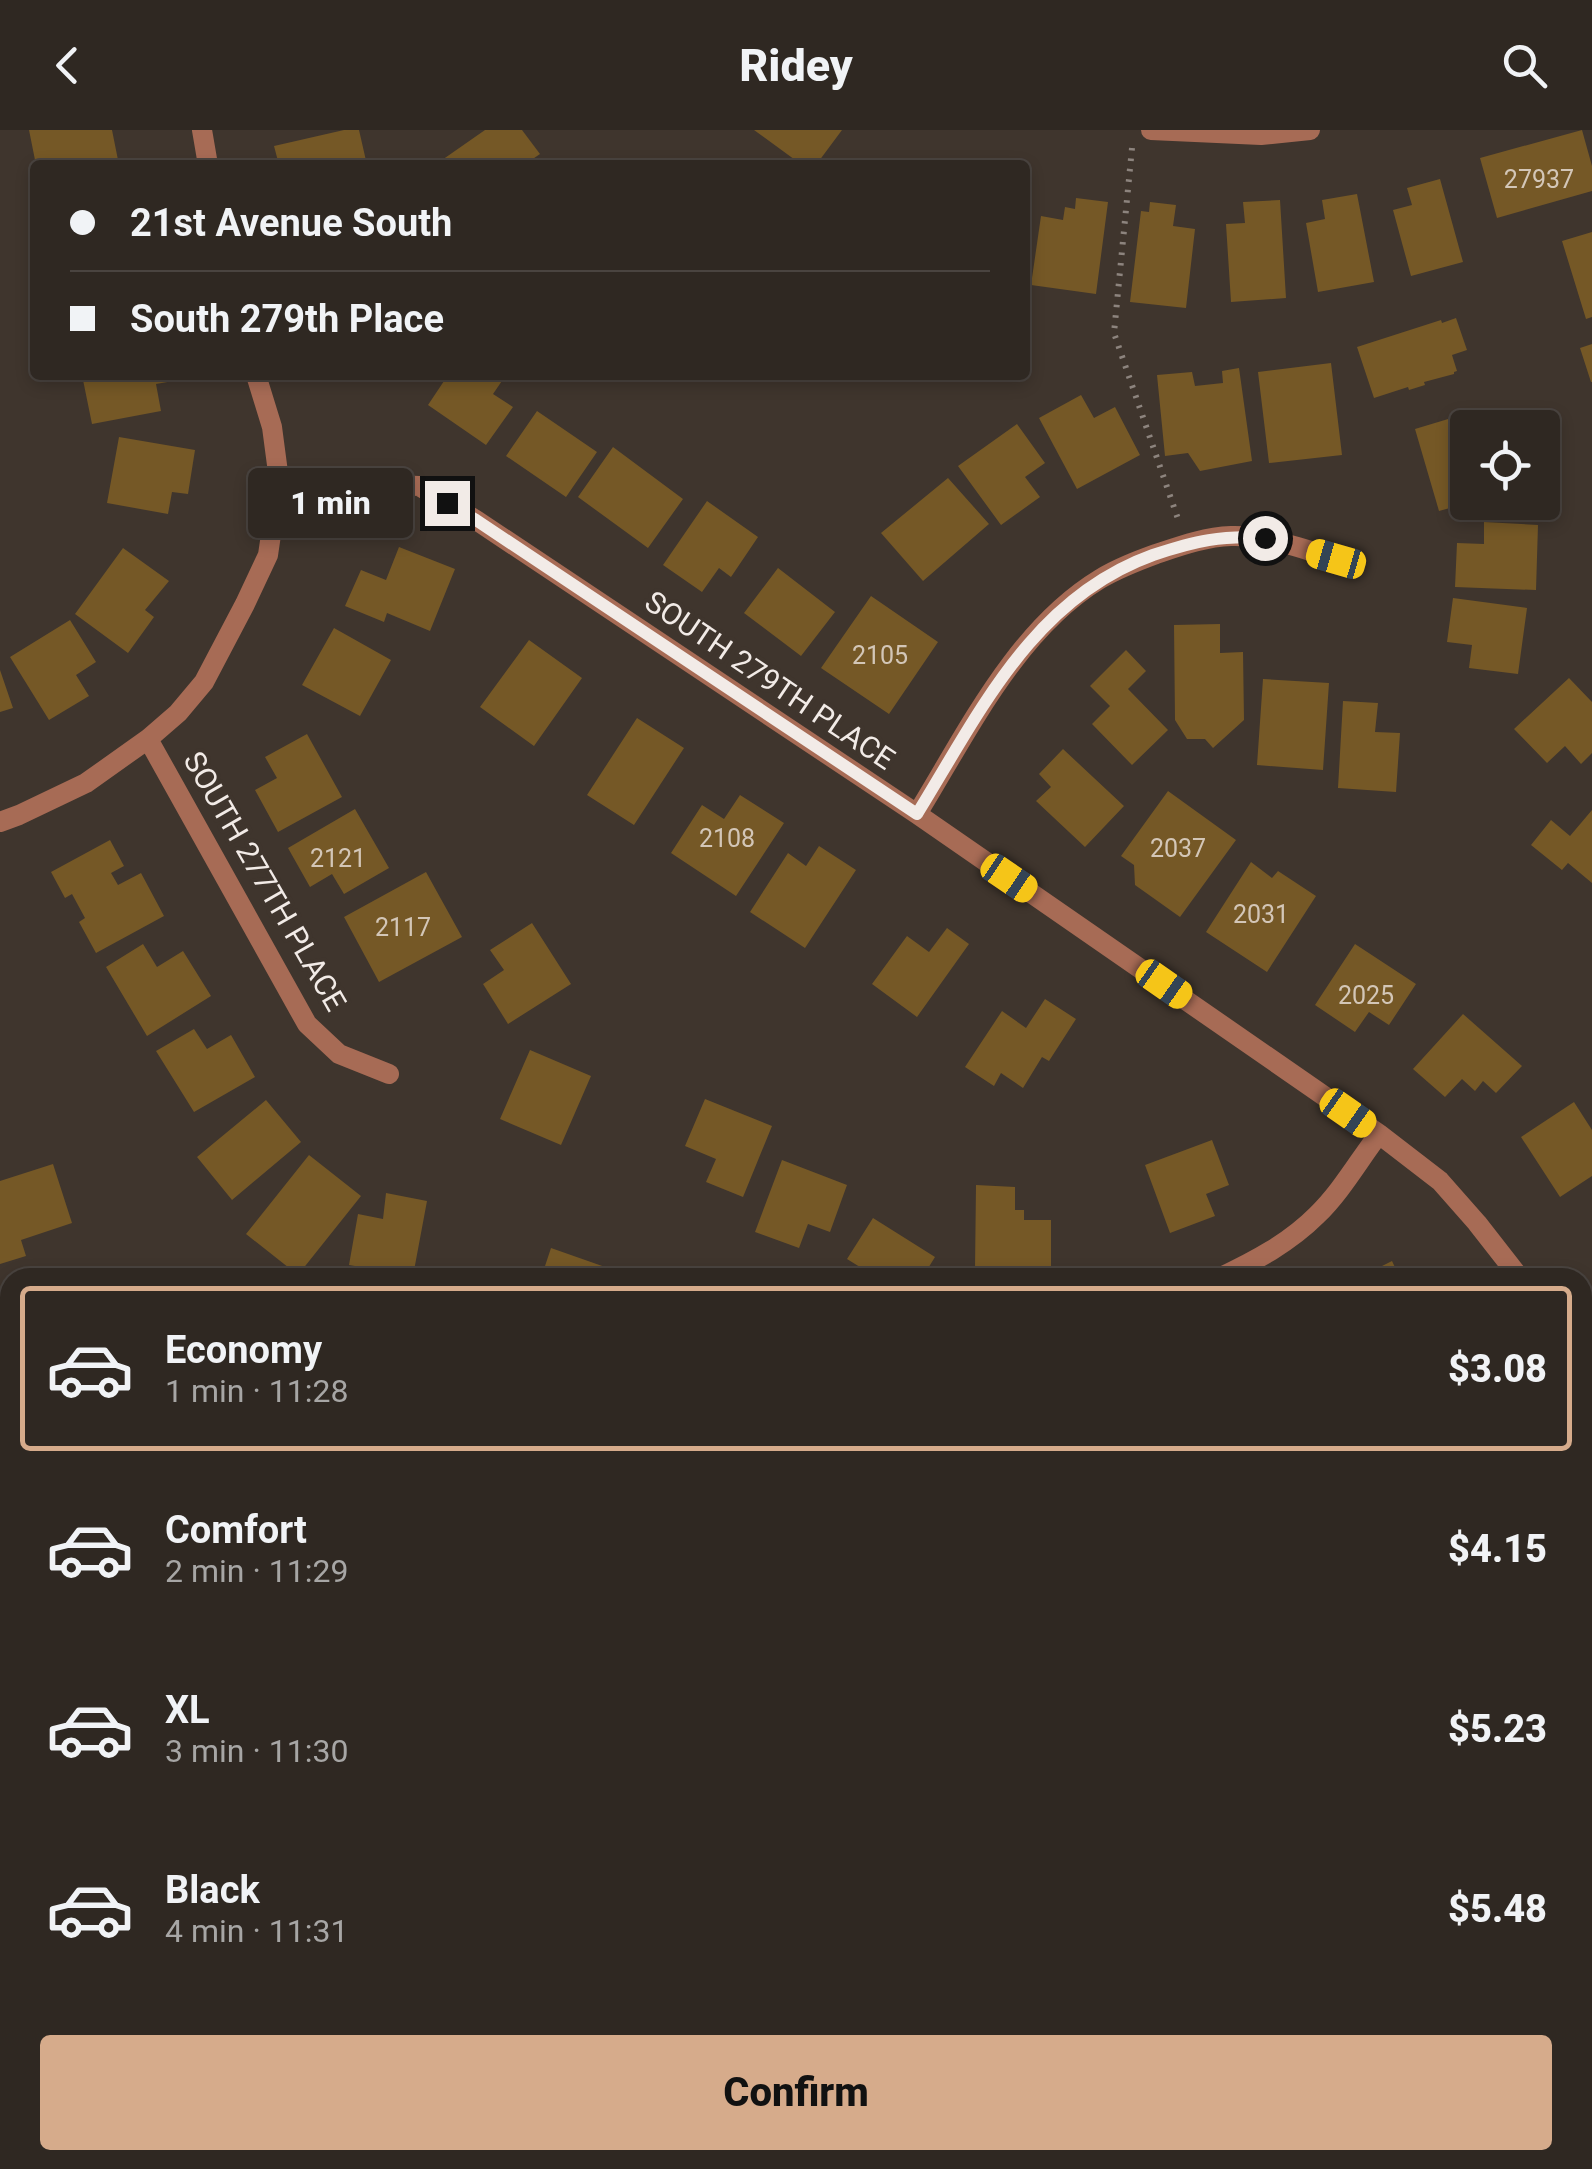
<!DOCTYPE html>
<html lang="en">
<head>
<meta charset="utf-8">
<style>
	:root { --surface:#2f2822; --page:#3b342f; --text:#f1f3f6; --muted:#a7a6a5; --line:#4a4440; --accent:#d6ab8b }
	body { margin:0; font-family:Roboto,sans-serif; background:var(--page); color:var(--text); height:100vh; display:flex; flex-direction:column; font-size:38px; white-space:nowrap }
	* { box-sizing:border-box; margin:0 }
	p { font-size:32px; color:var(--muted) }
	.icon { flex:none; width:55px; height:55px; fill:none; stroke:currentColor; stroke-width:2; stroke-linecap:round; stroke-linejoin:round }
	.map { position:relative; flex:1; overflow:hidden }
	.details { position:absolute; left:0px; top:1138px; width:1592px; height:902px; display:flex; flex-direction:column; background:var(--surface); border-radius:30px 30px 0 0; box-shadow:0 5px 15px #0003,0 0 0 2px var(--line) }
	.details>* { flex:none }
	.guide { position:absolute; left:30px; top:30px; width:1000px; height:220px; border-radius:10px; box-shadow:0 5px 15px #0003,0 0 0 2px var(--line); display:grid; align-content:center; height:220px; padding:0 40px; background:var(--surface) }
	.buttons { position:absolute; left:1450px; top:280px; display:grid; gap:20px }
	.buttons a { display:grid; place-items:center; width:110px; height:110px; border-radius:10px; background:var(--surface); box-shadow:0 5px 15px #0003,0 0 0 2px var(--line); font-size:50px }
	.end { position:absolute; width:45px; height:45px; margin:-22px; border:12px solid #f2ebe7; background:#111; box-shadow:0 0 0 5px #111 }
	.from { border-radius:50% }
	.bubble { position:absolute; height:70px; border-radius:10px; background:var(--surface); box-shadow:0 5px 15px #0003,0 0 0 2px var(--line); font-size:32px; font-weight:800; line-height:70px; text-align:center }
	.car { position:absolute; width:30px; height:60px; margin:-30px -15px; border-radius:12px; box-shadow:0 0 8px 2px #0007; background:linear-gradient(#f5c518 24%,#345 0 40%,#f5c518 0 76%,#345 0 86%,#f5c518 0) }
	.guide b { display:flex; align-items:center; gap:35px; height:95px; font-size:38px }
	.guide b+b { border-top:2px solid var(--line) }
	.guide i { width:25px; height:25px; background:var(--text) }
	ul { padding:18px 0 0; list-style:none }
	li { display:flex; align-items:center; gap:30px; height:165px; margin:0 20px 15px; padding:0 20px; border:5px solid transparent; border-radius:10px }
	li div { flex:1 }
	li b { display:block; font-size:38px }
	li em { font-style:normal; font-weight:800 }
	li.selected { border-color:var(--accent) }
	li>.icon { width:90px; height:90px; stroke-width:1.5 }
	.primary-button { display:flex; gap:20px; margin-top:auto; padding:20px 40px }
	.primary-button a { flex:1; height:115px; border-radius:10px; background:var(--accent); color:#111; font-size:40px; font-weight:800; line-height:115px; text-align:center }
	header { display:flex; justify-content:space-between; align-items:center; height:130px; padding:0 40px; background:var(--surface); font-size:45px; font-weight:800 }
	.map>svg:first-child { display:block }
	.green { fill:#7b4240 }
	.building { fill:#755826 }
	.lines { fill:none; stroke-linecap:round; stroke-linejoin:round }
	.path { stroke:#8d847e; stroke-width:6; stroke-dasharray:2.5 8; stroke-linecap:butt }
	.lane { stroke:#a76b55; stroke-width:15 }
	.street { stroke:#a76b55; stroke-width:20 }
	.route { stroke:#f2ebe7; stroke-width:12 }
	.labels { text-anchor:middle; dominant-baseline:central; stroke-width:8; stroke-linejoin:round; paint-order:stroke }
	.number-label { font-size:25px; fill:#d3c6b7 }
	.street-label { font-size:30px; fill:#f2ebe7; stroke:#3f352d }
</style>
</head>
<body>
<header><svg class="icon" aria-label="back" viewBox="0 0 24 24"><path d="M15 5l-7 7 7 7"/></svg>Ridey<svg class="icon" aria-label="search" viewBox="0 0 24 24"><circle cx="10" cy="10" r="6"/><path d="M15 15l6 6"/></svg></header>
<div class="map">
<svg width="1592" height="2039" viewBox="0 0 1592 2039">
	<rect width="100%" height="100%" fill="#3f352d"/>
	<path class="green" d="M0,1274L10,1280V1746L0,1749Z
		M1583,1346H1592V1522L1583,1514Z"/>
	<path class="building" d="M29,0H112L119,35H36Z
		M344,0H359L367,35H279L274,16Z
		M485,0H522L540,24L524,35H446L442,30Z
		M754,0H842L816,35H802Z
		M1582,0L1592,36V61L1497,88L1480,28Z
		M1440,49L1463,132L1411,146L1393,80L1412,75L1407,58Z
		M1357,64L1374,152L1318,162L1306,93L1325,89L1322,70Z
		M1076,68L1108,72L1096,164L1031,155L1041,86L1063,90L1065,77L1075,79Z
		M1280,70L1286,168L1231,172L1226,94L1245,93L1243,72Z
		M1150,72L1176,75L1173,96L1195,99L1186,178L1130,172L1141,81L1149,82Z
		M1592,102V187L1586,189L1562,111Z
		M1456,188L1467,220L1452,225L1457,241L1454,242V244L1424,252L1425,255L1409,260L1408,257L1374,268L1357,217L1441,190L1442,193Z
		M1592,214V252H1591L1580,218Z
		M1331,233L1342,325L1269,333L1258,242Z
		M1239,238L1252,331L1200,341L1188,323L1165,326L1157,245L1192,242L1195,256L1223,253L1222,241Z
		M82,245H178L179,250L156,254L161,281L92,294Z
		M448,245H506L493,264L513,277L486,315L428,275Z
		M1081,265L1094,288L1115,277L1140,325L1077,359L1039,288Z
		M1478,280L1483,298H1468V373L1439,381L1415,299Z
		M537,281L597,322L566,367L506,326Z
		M1017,294L1045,333L1025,347L1040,367L1001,395L958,336Z
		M119,307L195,320L188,364L172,362L168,384L107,373Z
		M613,317L683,369L648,418L578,367Z
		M948,348L989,394L923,451L881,403Z
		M707,371L758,407L731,447L719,438L702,462L663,435Z
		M1484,392L1538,395L1536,460L1455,457L1457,413L1484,414Z
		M399,417L455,439L430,501L387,483L384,492L345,476L361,440L386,450Z
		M123,418L169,451L145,480L154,487L128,523L75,484Z
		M778,438L835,482L801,526L744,483Z
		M871,466L938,512L889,584L821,538Z
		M1453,468L1527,478L1518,544L1469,538L1472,515L1447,512Z
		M70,490L96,532L76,545L89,566L49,590L10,527Z
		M1220,494V523L1243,522L1244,590L1213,618L1205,609H1187L1175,590L1174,495Z
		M334,498L391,530L360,586L302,555Z
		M529,510L582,548L534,616L480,577Z
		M1126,520L1146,541L1128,559L1168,600L1132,635L1092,594L1110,576L1090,556Z
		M0,540L13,578L0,582Z
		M1569,548L1592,572V623L1581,634L1565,616L1547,633L1514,599Z
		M1263,549L1329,553L1323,640L1257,635Z
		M1343,571L1378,573L1375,602L1400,603L1396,662L1338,658Z
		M637,588L684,618L634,695L587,665Z
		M307,604L342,667L278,702L255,660L277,648L265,627Z
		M1063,619L1124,676L1085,717L1036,671L1051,657L1039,644Z
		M1168,661L1236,710L1180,787L1135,755L1134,735L1121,726Z
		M740,665L784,693L736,766L671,723L702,675L724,689Z
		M355,679L389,738L344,764L332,744L310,757L288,718Z
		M1592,680V753L1568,733L1562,740L1531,715L1551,690L1570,706Z
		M110,710L124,736L111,743L118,755L141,743L164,786L96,823L79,792L85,788L72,764L65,768L51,742Z
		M819,716L856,740L805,818L750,782L788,723L806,736Z
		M1251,732L1272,748L1278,741L1316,766L1267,842L1206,802Z
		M426,742L462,807L379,852L344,787Z
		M532,793L571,854L508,894L483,854L504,840L490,820Z
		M947,798L969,814L917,887L872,854L907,806L929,822Z
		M143,814L157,837L183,821L211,866L147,906L106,837Z
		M1355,814L1416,854L1389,895L1369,882L1355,902L1315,875Z
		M1045,869L1076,889L1049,931L1042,927L1023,958L1001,943L994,956L965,937L1002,881L1026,898Z
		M1463,884L1522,936L1496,963L1483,951L1475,961L1462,949L1445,967L1413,939Z
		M194,899L207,919L231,905L255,947L194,982L156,921Z
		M530,920L591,946L561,1015L500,989Z
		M705,969L772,996L743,1067L706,1052L716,1029L685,1016Z
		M266,970L301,1012L232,1070L197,1027Z
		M1574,972L1592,1000V1046L1560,1067L1521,1007Z
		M1212,1010L1229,1055L1206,1064L1215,1086L1170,1103L1145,1035Z
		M309,1025L361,1066L298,1145L246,1104Z
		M782,1030L847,1055L830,1102L808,1094L799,1118L755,1102Z
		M53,1034L72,1093L21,1110L26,1126L0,1134V1051Z
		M976,1055L1015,1057V1080H1024V1090H1051V1138L975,1139Z
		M386,1063L427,1071L413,1146L349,1135L358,1084L383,1089Z
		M873,1088L935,1127L922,1148H865L868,1142L847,1129Z
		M551,1118L625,1144L624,1148H541Z
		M1392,1131L1400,1148H1358Z
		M1592,1991V2039H1535L1531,2030H1582V1994Z
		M504,2030H626L628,2039H507Z
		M1116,2030H1237L1240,2039H1119Z
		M1280,2030H1393L1396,2039H1283Z"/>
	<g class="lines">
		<path class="path" d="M1132,18L1114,203L1178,389"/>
		<path class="lane" d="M0,1849L10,1845
			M81,2030L84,2039
			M724,2030L727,2039
			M1009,2030L1012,2039
			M1102,2030L1105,2039"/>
		<path class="street" d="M202,0L208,35
			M1151,0L1261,5L1310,0
			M279,350L419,356L476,390L917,684L1379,1004L1440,1051L1477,1093L1520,1148
			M148,609L307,894L339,924L389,944
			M917,684C967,603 1016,500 1100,449C1118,438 1137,431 1156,424C1180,416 1205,407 1231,406C1267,405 1302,419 1336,429
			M0,692L19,685L86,653L148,609L178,583L204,552L245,474L268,425L279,350L272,297L256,245
			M1219,1148C1255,1131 1289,1113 1317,1085C1341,1062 1359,1030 1379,1004"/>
	</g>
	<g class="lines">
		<path class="route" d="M447,373L476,390L917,684C980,582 1033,468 1153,425C1195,411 1222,405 1265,408"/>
	</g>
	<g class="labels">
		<g class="number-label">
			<text x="1539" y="49">27937</text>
			<text x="880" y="525">2105</text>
			<text x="727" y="708">2108</text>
			<text x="1178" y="718">2037</text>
			<text x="338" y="728">2121</text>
			<text x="1261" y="784">2031</text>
			<text x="403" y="797">2117</text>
			<text x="1366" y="865">2025</text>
		</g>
		<g class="street-label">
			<text transform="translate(770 550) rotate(34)">SOUTH 279TH PLACE</text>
			<text transform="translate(265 751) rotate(60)">SOUTH 277TH PLACE</text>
		</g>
	</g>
</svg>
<div class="buttons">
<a><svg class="icon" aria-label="locate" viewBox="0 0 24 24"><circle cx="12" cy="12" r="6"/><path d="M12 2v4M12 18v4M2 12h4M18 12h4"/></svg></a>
</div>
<i class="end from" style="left:1265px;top:408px"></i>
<i class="end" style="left:447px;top:373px"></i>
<div class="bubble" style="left:248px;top:338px;width:165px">1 min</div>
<i class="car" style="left:1336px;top:429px;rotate:286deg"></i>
<i class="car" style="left:1009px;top:748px;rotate:124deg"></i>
<i class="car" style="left:1164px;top:854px;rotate:125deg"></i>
<i class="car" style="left:1348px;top:983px;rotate:125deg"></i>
<div class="guide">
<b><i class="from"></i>21st Avenue South</b>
<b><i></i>South 279th Place</b>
</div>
<section class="details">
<ul>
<li class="selected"><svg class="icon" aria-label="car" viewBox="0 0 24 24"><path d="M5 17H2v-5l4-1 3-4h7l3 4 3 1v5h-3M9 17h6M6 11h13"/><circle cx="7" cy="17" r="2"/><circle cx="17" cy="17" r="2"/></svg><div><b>Economy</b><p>1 min · 11:28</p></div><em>$3.08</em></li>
<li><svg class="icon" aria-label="car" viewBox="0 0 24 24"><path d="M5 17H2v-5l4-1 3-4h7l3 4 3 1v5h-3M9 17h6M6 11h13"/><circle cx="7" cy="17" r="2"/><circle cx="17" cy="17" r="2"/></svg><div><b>Comfort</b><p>2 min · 11:29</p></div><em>$4.15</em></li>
<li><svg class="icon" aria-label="car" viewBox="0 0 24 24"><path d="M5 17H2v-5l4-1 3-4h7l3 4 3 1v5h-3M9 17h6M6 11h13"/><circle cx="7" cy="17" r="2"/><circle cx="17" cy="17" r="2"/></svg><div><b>XL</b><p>3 min · 11:30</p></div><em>$5.23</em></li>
<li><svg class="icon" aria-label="car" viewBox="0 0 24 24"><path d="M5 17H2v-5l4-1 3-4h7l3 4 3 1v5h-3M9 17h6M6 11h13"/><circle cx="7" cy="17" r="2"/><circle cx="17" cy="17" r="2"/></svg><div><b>Black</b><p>4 min · 11:31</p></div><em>$5.48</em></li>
</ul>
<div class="primary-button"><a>Confirm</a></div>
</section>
</div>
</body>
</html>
